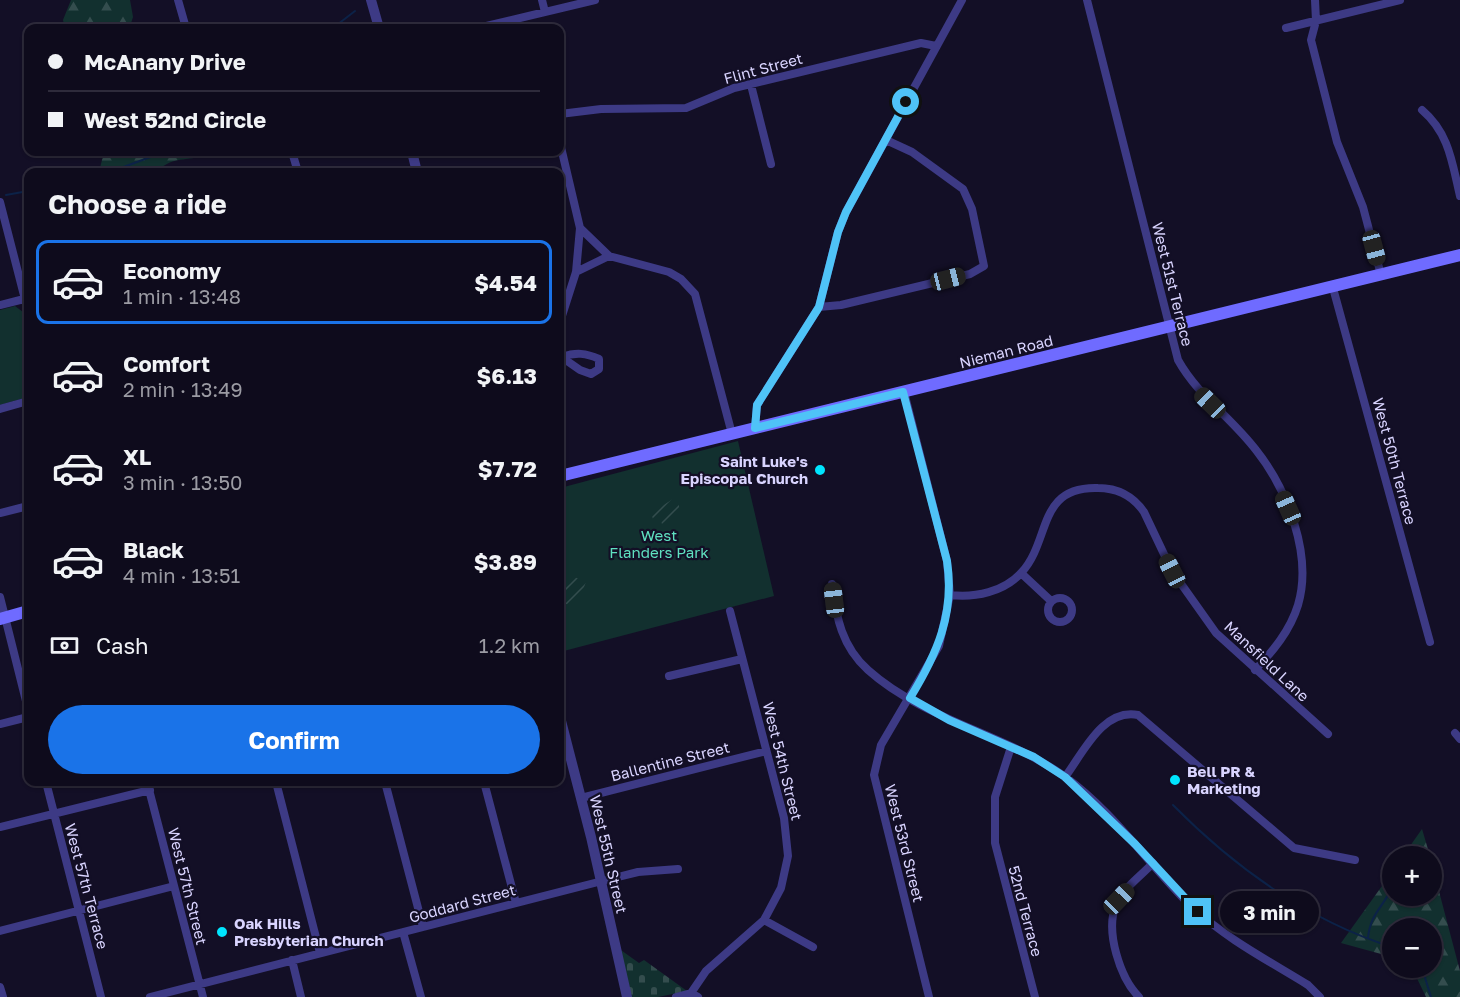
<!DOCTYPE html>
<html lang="en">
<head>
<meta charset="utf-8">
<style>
	:root { --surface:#0e0b1c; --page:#1c1929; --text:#f1f3f6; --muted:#9b9ba3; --line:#2e2b3b; --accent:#1a73e8 }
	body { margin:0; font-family:"Golos Text",sans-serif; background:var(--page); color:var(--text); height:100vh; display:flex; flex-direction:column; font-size:22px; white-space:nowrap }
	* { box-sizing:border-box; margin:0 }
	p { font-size:20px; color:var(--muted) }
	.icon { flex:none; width:33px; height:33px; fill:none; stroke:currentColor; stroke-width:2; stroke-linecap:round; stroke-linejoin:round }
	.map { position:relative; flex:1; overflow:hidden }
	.sheet { position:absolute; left:24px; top:168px; width:540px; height:618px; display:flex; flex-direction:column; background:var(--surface); border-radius:12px; box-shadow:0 2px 4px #0004,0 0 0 2px var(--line) }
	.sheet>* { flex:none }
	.guide { position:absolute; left:24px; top:24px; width:540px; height:132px; border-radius:12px; box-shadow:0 2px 4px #0004,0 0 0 2px var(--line); display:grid; align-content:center; height:132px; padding:0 24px; background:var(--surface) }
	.buttons { position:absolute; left:1382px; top:846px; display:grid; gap:12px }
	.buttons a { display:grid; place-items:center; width:60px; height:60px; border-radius:50%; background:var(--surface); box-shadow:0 2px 4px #0004,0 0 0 2px var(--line); font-size:30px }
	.end { position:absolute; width:27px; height:27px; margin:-14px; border:8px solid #4fc3f7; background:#111; box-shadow:0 0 0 3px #111 }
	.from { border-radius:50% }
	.bubble { position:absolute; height:42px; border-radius:21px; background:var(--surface); box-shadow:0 2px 4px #0004,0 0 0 2px var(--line); font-size:20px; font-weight:700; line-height:42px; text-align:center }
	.car { position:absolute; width:18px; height:36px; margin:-18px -9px; border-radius:8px; box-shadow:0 0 4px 2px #0007; background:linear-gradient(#222 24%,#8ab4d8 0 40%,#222 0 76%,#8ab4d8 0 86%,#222 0) }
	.guide b { display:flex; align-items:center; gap:21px; height:57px; font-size:22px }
	.guide b+b { border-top:2px solid var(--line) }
	.guide i { width:15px; height:15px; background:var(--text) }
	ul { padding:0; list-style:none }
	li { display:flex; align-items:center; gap:18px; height:84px; margin:0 12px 9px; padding:0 12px; border:3px solid transparent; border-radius:12px }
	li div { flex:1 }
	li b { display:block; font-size:22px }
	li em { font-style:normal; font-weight:700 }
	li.current { border-color:var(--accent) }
	li>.icon { width:54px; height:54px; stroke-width:1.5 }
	h2 { padding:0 24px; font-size:27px; line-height:72px }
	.pay { display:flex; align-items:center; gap:15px; height:66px; padding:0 24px; font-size:22px }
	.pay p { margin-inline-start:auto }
	.button { display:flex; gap:12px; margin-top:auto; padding:12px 24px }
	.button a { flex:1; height:69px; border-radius:36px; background:var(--accent); color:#fff; font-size:24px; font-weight:700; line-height:69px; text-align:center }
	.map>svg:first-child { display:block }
	.forest { fill:url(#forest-firs) }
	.cemetery { fill:url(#cemetery-stones) }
	.park { fill:#12302f }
	.garden { fill:url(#garden-furrows) }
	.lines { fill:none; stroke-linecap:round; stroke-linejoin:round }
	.stream { stroke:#0c2248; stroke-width:2 }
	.minor { stroke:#3d3a85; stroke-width:8 }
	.tertiary { stroke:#3d3a85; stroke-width:10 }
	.secondary { stroke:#6f6bff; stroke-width:12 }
	.route { stroke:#4fc3f7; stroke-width:8 }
	.poi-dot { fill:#00e5ff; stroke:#130f26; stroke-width:2 }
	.labels { text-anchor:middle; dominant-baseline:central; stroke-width:4.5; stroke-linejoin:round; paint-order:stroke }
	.street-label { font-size:15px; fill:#d9d4ff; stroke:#130f26 }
	.poi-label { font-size:15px; font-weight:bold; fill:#d9d4ff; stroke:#130f26; text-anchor:start }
	.park-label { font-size:15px; fill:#5fe0c0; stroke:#130f26 }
</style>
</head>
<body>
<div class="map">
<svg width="1460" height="997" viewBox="0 0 1460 997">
	<defs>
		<pattern id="forest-firs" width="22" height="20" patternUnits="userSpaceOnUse" patternTransform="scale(1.5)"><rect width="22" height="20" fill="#12302f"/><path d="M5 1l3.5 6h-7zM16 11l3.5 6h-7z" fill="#344d4e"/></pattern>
		<pattern id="cemetery-stones" width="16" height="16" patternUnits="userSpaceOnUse" patternTransform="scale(1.5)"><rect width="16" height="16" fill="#12302f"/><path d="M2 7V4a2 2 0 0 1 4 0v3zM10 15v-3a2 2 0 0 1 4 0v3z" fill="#344d4e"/></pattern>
		<pattern id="garden-furrows" width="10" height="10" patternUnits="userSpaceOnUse" patternTransform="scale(1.5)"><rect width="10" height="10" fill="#12302f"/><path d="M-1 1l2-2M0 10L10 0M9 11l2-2" fill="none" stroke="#344d4e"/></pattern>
	</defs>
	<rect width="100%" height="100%" fill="#130f26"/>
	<path class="forest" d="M71,0H130L133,17L131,23L115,28H65L63,20Z
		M104,152H207C192,164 175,153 156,172H79L100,168Z
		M1422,829L1430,856H1403Z
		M1431,861L1460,971V997H1426L1412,968H1431V928H1392V957L1341,943L1392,872V896H1431Z"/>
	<path class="cemetery" d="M618,948L639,963L644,960L687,991L658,997H631Z"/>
	<path class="park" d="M15,306L23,312L28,333V397L0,405V310Z
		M738,441L774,596L560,652V488Z"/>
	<path class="garden" d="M673,499L679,504V510L662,524L660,518L657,523L654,522L651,513Z
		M572,576L586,582L577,605L566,604L563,589Z"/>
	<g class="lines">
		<path class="stream" d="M333,28L355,11
			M110,172L164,152
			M6,195L28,191
			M1173,805C1234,867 1309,921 1392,947
			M1419,856L1426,853
			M1368,938C1370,915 1382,908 1392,888
			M1422,968L1431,997"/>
		<path class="minor" d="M178,0L186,28
			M542,0L545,12
			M1087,0L1178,360C1198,396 1231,417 1256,450C1287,489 1313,555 1298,605C1290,631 1273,651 1255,670
			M1315,0L1316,21L1311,40L1337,142L1363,207L1381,275
			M478,28L595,0
			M1286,28L1400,0
			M751,85L771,164
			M1422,110C1449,133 1452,162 1460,196
			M560,114L601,109L686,108L734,88L921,43L936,46
			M560,143L580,228L609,256L669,272L681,279L695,294L732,434
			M292,152L298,172
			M0,202L28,311
			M576,272L609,256
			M1333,288L1430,642
			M0,305L28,298
			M819,307L841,305L970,274L984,266L972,209L963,189L912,152L886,140
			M560,322L576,272L580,228
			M560,356L580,370L591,374L599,369V359C586,353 576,352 562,357
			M904,392L947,561L950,595L939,646L881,745L874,775L929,997
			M0,409L28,401
			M755,428L757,405L819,307L838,232L846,212L962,0
			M0,513L28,506
			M1021,573L1050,600
			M832,584C836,617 842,647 868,670C924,720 1003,733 1064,776C1113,811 1148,864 1191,906C1225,938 1269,961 1308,985L1320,997
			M950,595C975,598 1004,592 1022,572C1051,540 1037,486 1098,488C1118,488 1133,496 1144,512L1172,571L1216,633L1328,734
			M0,597L28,709
			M1048 610a12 12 0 1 1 24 0a12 12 0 1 1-24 0Z
			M669,676L742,659
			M0,724L28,717
			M1455,733L1460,739
			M1011,747L995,797V843L1035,997
			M1065,777C1083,753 1103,708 1138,715L1294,848L1355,860
			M46,782L101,997
			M147,782L203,997
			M276,782L320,953
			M385,782L423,927
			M484,782L516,903
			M581,798L766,751
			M0,827L150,790
			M764,920L813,947
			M0,931L174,886
			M403,932L421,997
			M292,960L301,997
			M0,987L3,997
			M691,993L706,971L764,920L781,888L788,856L784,818L730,611
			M150,997L610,879L638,872L678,869
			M676,997L691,993L698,997
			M1139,997C1120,978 1105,931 1116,905C1122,889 1142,875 1153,863"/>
		<path class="tertiary" d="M371,0L379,28
			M412,152L417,172
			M560,717L591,837L627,997"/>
		<path class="secondary" d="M560,476L1460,255
			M0,619L28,611"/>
	</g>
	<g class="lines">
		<path class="route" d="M906,102L846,212L838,232L819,307L757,405L755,428L903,392L947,561C955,614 937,654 910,698L949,720L1034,757L1065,777L1135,844L1198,912"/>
	</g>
	<g class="poi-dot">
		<circle cx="820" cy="470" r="6"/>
		<circle cx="1175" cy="780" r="6"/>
		<circle cx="222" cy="932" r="6"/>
	</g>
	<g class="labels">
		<g class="street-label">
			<text transform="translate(763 68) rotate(-15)">Flint Street</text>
			<text transform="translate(1173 284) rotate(76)">West 51st Terrace</text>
			<text transform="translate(1006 351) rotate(-14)">Nieman Road</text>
			<text transform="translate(1395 461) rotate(75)">West 50th Terrace</text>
			<text transform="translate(1267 661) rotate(43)">Mansfield Lane</text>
			<text transform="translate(670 761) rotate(-14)">Ballentine Street</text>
			<text transform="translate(783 761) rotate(76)">West 54th Street</text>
			<text transform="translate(905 843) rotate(76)">West 53rd Street</text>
			<text transform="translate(609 854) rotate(77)">West 55th Street</text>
			<text transform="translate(87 886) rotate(75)">West 57th Terrace</text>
			<text transform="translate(188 886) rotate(76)">West 57th Street</text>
			<text transform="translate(462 903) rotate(-15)">Goddard Street</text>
			<text transform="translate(1026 911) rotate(75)">52nd Terrace</text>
		</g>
		<g class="poi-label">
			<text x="808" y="461" text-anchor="end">Saint Luke's<tspan x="808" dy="17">Episcopal Church</tspan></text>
			<text x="1187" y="771">Bell PR &amp;<tspan x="1187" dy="17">Marketing</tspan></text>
			<text x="234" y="923">Oak Hills<tspan x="234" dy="17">Presbyterian Church</tspan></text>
		</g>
		<g class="park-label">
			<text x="659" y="535">West<tspan x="659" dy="17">Flanders Park</tspan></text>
		</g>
	</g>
</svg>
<div class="buttons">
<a>+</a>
<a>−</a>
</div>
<i class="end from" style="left:906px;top:102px"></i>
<i class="end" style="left:1198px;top:912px"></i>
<div class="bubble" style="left:1220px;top:891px;width:99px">3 min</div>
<i class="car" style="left:1374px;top:248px;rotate:165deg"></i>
<i class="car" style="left:948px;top:279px;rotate:76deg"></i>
<i class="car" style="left:1210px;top:403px;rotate:314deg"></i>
<i class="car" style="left:1288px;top:508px;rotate:336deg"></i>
<i class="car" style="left:1172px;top:571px;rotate:333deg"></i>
<i class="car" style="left:834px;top:600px;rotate:353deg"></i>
<i class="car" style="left:1119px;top:899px;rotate:44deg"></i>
<div class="guide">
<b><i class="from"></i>McAnany Drive</b>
<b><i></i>West 52nd Circle</b>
</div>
<section class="sheet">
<h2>Choose a ride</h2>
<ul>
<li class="current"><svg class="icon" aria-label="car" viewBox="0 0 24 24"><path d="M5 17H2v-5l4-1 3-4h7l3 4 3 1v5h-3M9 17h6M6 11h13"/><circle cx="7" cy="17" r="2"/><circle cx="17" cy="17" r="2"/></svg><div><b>Economy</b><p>1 min · 13:48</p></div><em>$4.54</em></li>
<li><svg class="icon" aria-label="car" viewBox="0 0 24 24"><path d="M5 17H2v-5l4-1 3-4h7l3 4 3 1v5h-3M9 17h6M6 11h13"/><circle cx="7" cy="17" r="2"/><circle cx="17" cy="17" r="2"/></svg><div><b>Comfort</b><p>2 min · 13:49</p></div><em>$6.13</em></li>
<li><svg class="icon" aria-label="car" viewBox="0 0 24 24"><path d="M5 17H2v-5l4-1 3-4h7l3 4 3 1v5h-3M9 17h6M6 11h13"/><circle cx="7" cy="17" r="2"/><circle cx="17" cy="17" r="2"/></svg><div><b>XL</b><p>3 min · 13:50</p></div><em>$7.72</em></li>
<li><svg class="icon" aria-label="car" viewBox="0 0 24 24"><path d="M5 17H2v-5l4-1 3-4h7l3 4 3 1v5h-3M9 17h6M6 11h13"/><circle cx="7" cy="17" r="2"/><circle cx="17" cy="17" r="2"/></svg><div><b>Black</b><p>4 min · 13:51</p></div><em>$3.89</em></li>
</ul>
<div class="pay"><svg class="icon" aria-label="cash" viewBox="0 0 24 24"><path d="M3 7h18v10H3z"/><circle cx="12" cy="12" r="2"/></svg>Cash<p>1.2 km</p></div>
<div class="button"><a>Confirm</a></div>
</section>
</div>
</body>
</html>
